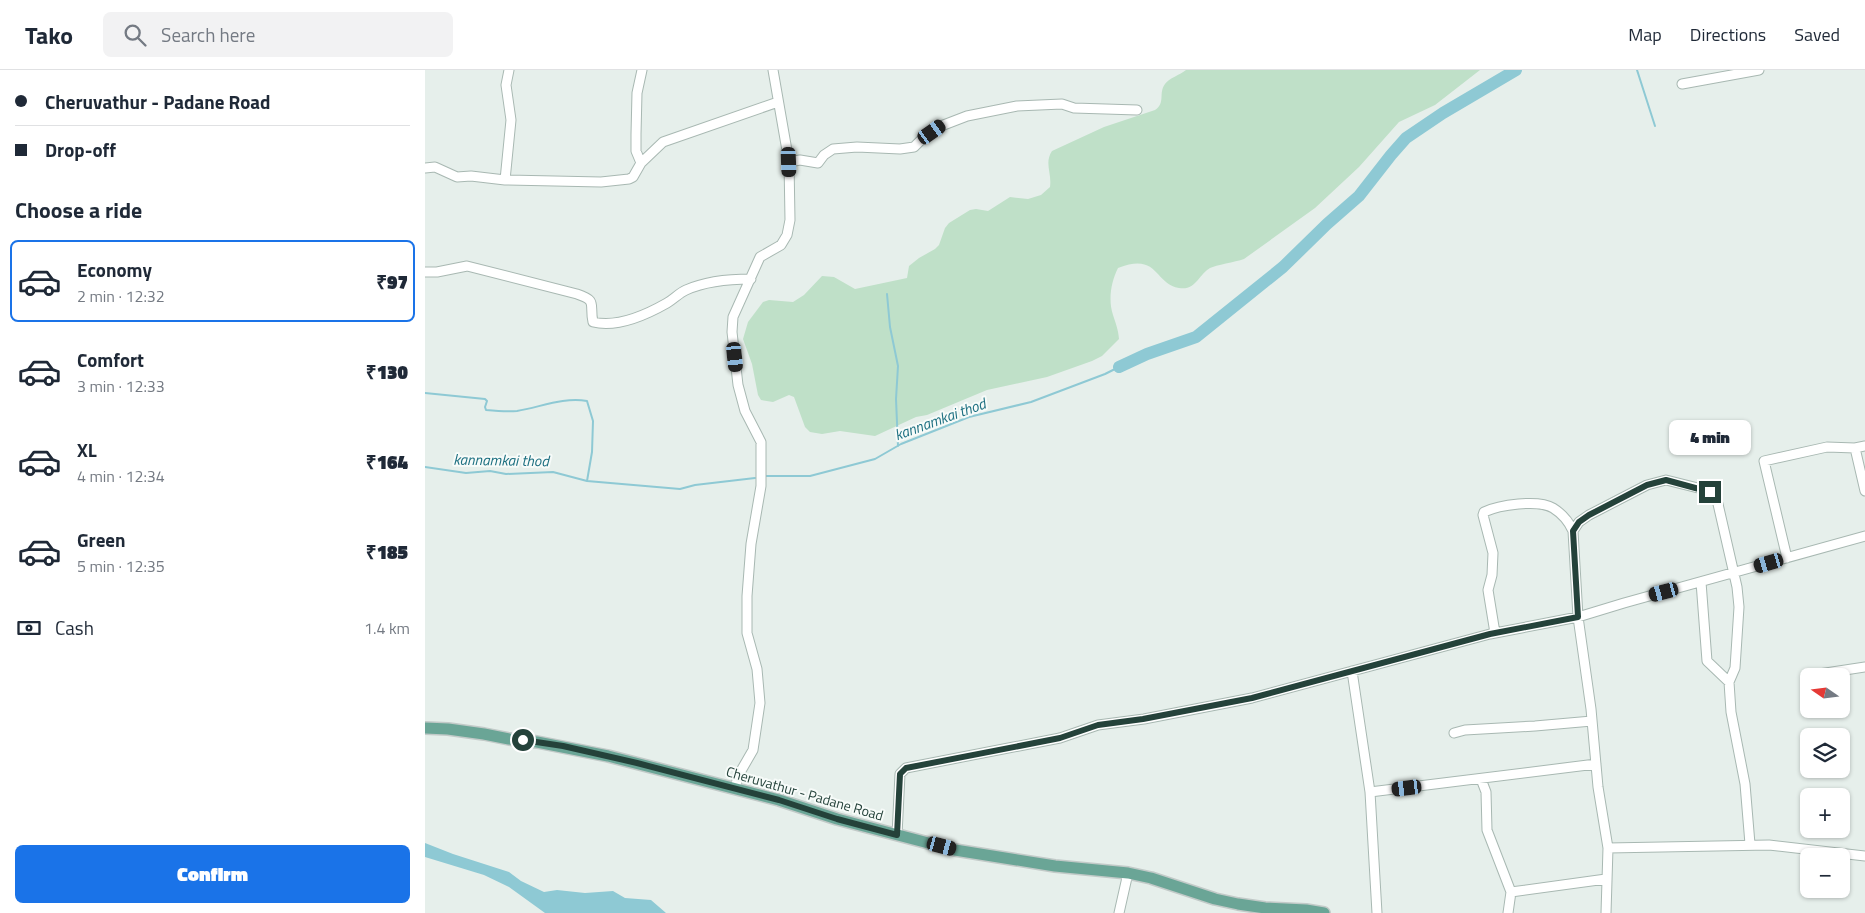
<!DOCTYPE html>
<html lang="en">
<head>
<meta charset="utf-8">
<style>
	:root { --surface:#fff; --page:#f2f2f3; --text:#1f2937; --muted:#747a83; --line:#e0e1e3; --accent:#1a73e8 }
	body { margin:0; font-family:"Titillium Web",sans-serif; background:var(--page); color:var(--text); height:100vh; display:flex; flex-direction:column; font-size:19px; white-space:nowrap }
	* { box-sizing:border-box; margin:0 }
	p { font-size:16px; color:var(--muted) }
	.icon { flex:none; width:28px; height:28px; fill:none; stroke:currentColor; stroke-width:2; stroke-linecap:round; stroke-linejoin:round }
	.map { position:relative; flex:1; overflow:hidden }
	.side { display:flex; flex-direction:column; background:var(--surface); width:425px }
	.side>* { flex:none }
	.hud { display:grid; align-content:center; height:110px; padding:0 15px; background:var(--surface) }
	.needle { width:32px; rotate:284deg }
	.fabs { position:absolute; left:1375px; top:598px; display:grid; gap:10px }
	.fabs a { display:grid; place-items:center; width:50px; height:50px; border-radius:8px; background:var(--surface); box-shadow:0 1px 4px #0004; font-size:25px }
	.end { position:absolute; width:22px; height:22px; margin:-11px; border:6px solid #24423a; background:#fff; box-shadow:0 0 0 2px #fff }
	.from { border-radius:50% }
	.bubble { position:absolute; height:35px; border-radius:8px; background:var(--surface); box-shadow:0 1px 4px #0004; font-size:16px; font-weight:800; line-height:35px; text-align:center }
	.car { position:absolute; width:15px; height:30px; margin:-15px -8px; border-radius:6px; box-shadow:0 0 4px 1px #0007; background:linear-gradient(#222 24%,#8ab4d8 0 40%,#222 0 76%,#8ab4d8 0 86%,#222 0) }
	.hud b { display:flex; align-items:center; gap:18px; height:48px; font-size:19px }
	.hud b+b { border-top:1px solid var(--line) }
	.hud i { width:12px; height:12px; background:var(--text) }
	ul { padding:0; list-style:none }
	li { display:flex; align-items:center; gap:15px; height:82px; margin:0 10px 8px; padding:0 5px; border:2px solid transparent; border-radius:8px }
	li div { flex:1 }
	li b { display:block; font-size:19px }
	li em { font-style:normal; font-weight:800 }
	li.active { border-color:var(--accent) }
	li>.icon { width:45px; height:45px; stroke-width:1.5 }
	h2 { padding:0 15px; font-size:22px; line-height:60px }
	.pay { display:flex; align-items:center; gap:12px; height:55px; padding:0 15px; font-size:19px }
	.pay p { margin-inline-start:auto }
	.action { display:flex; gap:10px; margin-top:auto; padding:10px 15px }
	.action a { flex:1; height:58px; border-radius:8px; background:var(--accent); color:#fff; font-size:20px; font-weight:800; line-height:58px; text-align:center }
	header { display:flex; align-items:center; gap:30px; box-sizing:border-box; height:70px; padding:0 25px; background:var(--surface); border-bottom:1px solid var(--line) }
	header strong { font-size:24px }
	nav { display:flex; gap:28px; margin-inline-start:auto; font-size:18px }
	.search { width:350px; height:45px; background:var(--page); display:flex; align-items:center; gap:12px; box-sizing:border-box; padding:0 18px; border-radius:8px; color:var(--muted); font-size:19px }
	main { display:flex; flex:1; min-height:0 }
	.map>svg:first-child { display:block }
	.green { fill:#bfe0c8 }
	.water { fill:#8ec9d4 }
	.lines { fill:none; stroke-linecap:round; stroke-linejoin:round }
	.stream { stroke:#8ec9d4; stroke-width:2 }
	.river { stroke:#8ec9d4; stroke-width:12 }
	.minor-casing { stroke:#a8b8b2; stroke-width:11 }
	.major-casing { stroke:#c2cac8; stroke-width:14 }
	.minor { stroke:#fff; stroke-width:9 }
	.major { stroke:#6aa596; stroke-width:11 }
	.route { stroke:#24423a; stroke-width:6 }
	.labels { text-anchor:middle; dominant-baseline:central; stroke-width:4; stroke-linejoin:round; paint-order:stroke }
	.street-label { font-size:14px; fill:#24423a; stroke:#f7fbf9 }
	.water-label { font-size:15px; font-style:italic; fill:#1c6f80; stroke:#f7fbf9 }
</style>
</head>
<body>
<header>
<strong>Tako</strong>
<div class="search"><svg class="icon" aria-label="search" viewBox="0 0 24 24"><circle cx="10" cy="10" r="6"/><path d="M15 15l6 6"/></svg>Search here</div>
<nav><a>Map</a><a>Directions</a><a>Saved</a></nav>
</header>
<main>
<section class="side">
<div class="hud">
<b><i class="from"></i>Cheruvathur - Padane Road</b>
<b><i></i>Drop-off</b>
</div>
<h2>Choose a ride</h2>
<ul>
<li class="active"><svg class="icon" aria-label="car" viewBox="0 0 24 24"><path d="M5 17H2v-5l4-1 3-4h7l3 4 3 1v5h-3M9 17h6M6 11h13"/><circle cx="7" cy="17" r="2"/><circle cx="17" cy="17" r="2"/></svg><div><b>Economy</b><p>2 min · 12:32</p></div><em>₹97</em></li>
<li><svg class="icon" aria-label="car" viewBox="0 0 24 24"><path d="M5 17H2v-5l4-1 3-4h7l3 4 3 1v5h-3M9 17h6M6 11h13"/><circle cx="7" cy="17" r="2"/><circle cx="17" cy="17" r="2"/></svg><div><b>Comfort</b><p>3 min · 12:33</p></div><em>₹130</em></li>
<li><svg class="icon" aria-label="car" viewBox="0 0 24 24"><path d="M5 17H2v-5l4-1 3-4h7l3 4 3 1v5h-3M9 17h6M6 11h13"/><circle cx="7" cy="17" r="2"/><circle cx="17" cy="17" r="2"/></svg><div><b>XL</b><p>4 min · 12:34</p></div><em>₹164</em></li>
<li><svg class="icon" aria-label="car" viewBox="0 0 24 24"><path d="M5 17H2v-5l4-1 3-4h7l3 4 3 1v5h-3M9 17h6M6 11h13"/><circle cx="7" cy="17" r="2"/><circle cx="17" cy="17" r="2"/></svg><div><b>Green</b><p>5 min · 12:35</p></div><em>₹185</em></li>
</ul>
<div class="pay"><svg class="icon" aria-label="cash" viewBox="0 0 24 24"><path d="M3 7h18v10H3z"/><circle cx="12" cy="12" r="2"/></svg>Cash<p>1.4 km</p></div>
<div class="action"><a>Confirm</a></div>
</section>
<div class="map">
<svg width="1440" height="843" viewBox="0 0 1440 843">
	<rect width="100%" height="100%" fill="#e6efeb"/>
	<path class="green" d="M761,0H1055L1010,35L974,52L934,97L890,138L819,189C810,192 791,195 785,198C774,204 771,221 754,218C729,214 734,182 693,198C686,212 683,230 688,245C691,254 693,259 694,269L677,286L667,291L622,307L562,320L502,345L491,347L450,366L415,361L397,364L385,362L380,357L369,327L364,325L348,332L336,330L333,325L327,294L318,269L323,252L338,232L344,230L368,232L379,225L397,206L409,207L430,219L482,208L484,196L494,188L510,179L514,175L520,158L524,153L545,140L551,139L563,141L585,127L603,129L616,125L625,117C627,103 619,93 627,81L679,57L730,40C741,33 733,23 740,14C744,8 755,5 761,0Z"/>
	<path class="water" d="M0,773L28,784L84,802L96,811L119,822L132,820L160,823L188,821L200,828L226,830L241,843H120L84,817L59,805L0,787Z"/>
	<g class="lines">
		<path class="stream" d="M1212,0L1230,56
			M462,224L465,257L473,296L471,329L473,376
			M0,323L60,329L62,331L60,337L61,340C71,341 82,342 92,341C116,337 138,327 162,331L168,351L167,382L162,411
			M0,397L41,403L65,401L81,404L128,402L162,411L255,419L270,415L330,408
			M341,406H385L450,389L476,374L544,347L606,332L680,304L694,297"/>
		<path class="river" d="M694,297L722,284L771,267L858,197L902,154L934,126L966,85L981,68L1018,43L1091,0"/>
		<g class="minor-casing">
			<path id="minor" d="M1257,14L1334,0
				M364,92L375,90L393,93L399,85L408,79L432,77L475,79L489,77L497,69L516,56L542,46L592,36L637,34L649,38L712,40
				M216,93L211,81V64L212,23L217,0
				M0,98L10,97L32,107L46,106L80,110L86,50L81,15L84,0
				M80,110L176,112L204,109L208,107L216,93L238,72L353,32
				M0,202H12L42,196L152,224C173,231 164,234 168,252C192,258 221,245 242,233C249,229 254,223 261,220C281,211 305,209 326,209
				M1440,376L1430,378L1440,421
				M1148,461L1154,452L1164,445L1222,415L1241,410L1285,421L1289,425L1293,434L1312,517L1314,537L1310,598L1304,612
				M1362,488L1339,391L1402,377L1430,378
				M1276,512L1282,591L1304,612L1306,642L1320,714L1325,774
				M1070,563L1063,520L1067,505L1068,483L1058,445L1059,442C1074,435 1113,429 1128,438C1136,443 1144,452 1148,461L1153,547L1166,639L1173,717L1183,778L1181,843
				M927,601L945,722L952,843
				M1381,606L1440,597
				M1029,663L1040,660L1110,656L1167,651
				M1056,709L1061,722L1062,760L1086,822
				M310,719L313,706L328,680L335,633L332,599L322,563V526L326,474L336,416V372L320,341L313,315L307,262L308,247L335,187L356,175L362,165L365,150L364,92L348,0
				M945,722L1171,694
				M472,765L475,704L481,698L635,668L673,655L719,649L827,628L1065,564L1153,547L1199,533L1440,466
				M1183,778L1344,775L1440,786
				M694,843L703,803
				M1083,843L1086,822L1181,809"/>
		</g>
		<g class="major-casing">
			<path id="major" d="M0,658L23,659L59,664L84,669L112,672L183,686L354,730L412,749L530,780L630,796L703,803L726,808L790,829L813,834L840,838L881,840L899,843"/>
		</g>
		<use href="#minor" class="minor"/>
		<use href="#major" class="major"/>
	</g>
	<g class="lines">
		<path class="route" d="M98,670L138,676L212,693L354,730L412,749L472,765L475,704L481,698L635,668L673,655L718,649L827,628L1065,564L1153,547L1148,461L1154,452L1164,445L1222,415L1241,410L1285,422"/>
	</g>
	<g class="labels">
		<g class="street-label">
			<text transform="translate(380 723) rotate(16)">Cheruvathur - Padane Road</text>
		</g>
		<g class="water-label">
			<text transform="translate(515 349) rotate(-20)">kannamkai thod</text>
			<text transform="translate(76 390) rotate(1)">kannamkai thod</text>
		</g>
	</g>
</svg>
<div class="fabs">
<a><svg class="needle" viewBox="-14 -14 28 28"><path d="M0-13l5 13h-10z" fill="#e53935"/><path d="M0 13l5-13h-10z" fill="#747a83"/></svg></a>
<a><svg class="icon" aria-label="layers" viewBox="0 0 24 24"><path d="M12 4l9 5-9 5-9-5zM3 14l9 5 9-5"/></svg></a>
<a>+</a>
<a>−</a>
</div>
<i class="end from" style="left:98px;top:670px"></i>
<i class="end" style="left:1285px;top:422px"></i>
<div class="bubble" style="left:1244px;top:350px;width:82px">4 min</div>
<i class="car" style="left:507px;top:62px;rotate:55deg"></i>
<i class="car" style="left:364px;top:92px;rotate:178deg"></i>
<i class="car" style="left:310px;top:287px;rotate:174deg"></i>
<i class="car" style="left:1344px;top:493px;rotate:254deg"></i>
<i class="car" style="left:1239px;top:522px;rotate:255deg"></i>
<i class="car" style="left:982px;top:718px;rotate:263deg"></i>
<i class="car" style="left:517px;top:776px;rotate:105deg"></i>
</div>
</main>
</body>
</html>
